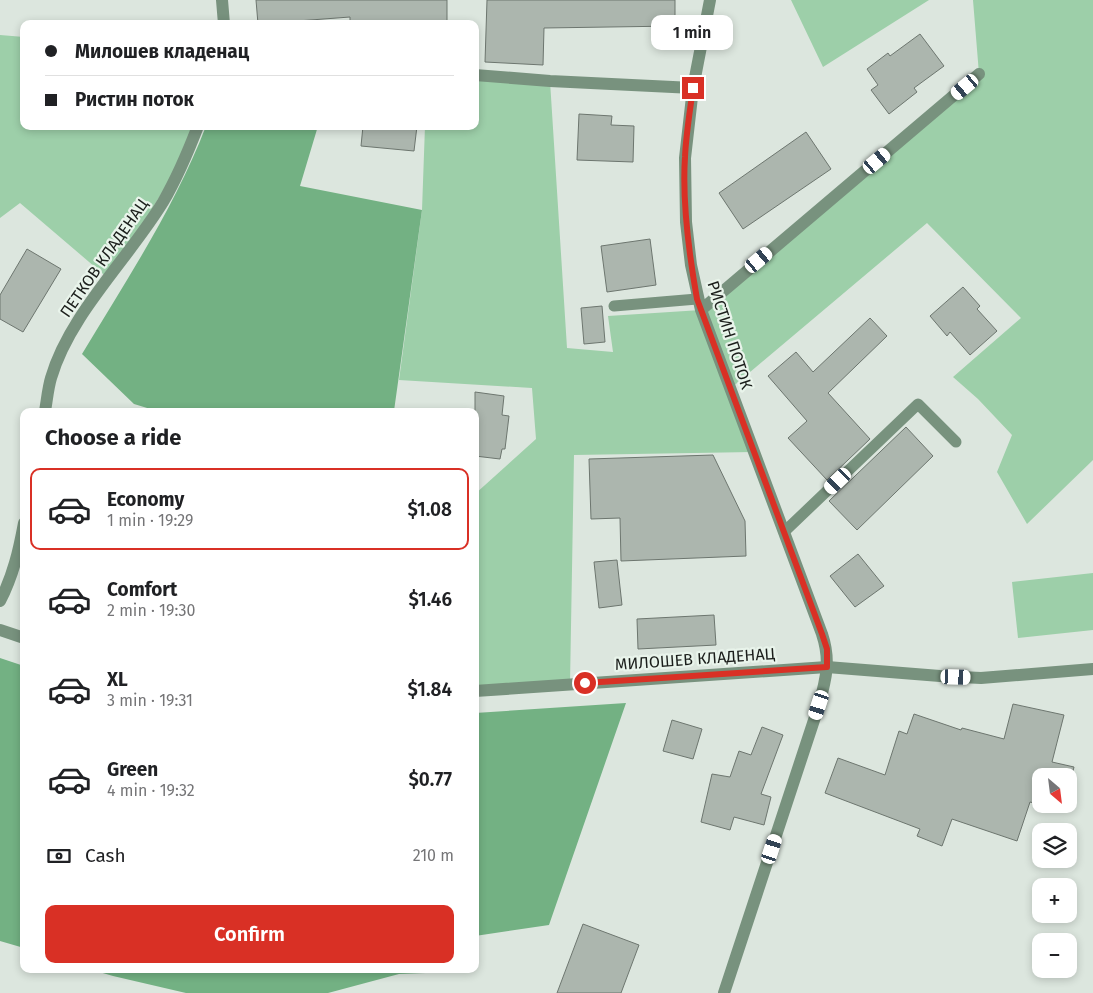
<!DOCTYPE html>
<html lang="en">
<head>
<meta charset="utf-8">
<style>
	:root { --surface:#fff; --page:#f6f6f6; --text:#202124; --muted:#757577; --line:#e0e0e0; --accent:#d93025 }
	body { margin:0; font-family:"Fira Sans",sans-serif; background:var(--page); color:var(--text); height:100vh; display:flex; flex-direction:column; font-size:19px; white-space:nowrap }
	* { box-sizing:border-box; margin:0 }
	p { font-size:16px; color:var(--muted) }
	.icon { flex:none; width:28px; height:28px; fill:none; stroke:currentColor; stroke-width:2; stroke-linecap:round; stroke-linejoin:round }
	.map { position:relative; flex:1; overflow:hidden }
	.details { position:absolute; left:20px; top:408px; width:459px; height:565px; display:flex; flex-direction:column; background:var(--surface); border-radius:10px; box-shadow:0 2px 8px #0003 }
	.details>* { flex:none }
	.top-card { position:absolute; left:20px; top:20px; width:459px; height:110px; border-radius:10px; box-shadow:0 2px 8px #0003; display:grid; align-content:center; height:110px; padding:0 25px; background:var(--surface) }
	.needle { width:32px; rotate:152deg }
	.tools { position:absolute; left:1032px; top:768px; display:grid; gap:10px }
	.tools a { display:grid; place-items:center; width:45px; height:45px; border-radius:10px; background:var(--surface); box-shadow:0 2px 8px #0003; font-size:25px }
	.end { position:absolute; width:22px; height:22px; margin:-11px; border:6px solid #d93025; background:#fff; box-shadow:0 0 0 2px #fff }
	.from { border-radius:50% }
	.bubble { position:absolute; height:35px; border-radius:10px; background:var(--surface); box-shadow:0 2px 8px #0003; font-size:16px; font-weight:600; line-height:35px; text-align:center }
	.car { position:absolute; width:15px; height:30px; margin:-15px -8px; border-radius:6px; box-shadow:0 0 4px 1px #0007; background:linear-gradient(#fff 24%,#345 0 40%,#fff 0 76%,#345 0 86%,#fff 0) }
	.top-card b { display:flex; align-items:center; gap:18px; height:48px; font-size:19px }
	.top-card b+b { border-top:1px solid var(--line) }
	.top-card i { width:12px; height:12px; background:var(--text) }
	ul { padding:0; list-style:none }
	li { display:flex; align-items:center; gap:15px; height:82px; margin:0 10px 8px; padding:0 15px; border:2px solid transparent; border-radius:10px }
	li div { flex:1 }
	li b { display:block; font-size:19px }
	li em { font-style:normal; font-weight:600 }
	li.current { border-color:var(--accent) }
	li>.icon { width:45px; height:45px; stroke-width:1.5 }
	h2 { padding:0 25px; font-size:22px; line-height:60px }
	.pay { display:flex; align-items:center; gap:12px; height:55px; padding:0 25px; font-size:19px }
	.pay p { margin-inline-start:auto }
	.action { display:flex; gap:10px; margin-top:auto; padding:10px 25px }
	.action a { flex:1; height:58px; border-radius:10px; background:var(--accent); color:#fff; font-size:20px; font-weight:600; line-height:58px; text-align:center }
	.map>svg:first-child { display:block }
	.green { fill:#9dcfa9 }
	.forest { fill:#73b183 }
	.building { fill:#acb6ae; stroke:#6d766f }
	.lines { fill:none; stroke-linecap:round; stroke-linejoin:round }
	.service { stroke:#78927e; stroke-width:11 }
	.minor { stroke:#78927e; stroke-width:12 }
	.tertiary { stroke:#78927e; stroke-width:12 }
	.route { stroke:#d93025; stroke-width:6 }
	.labels { text-anchor:middle; dominant-baseline:central; stroke-width:4.5; stroke-linejoin:round; paint-order:stroke }
	.street-label { font-size:16px; fill:#1b1e1b; stroke:#e9f4eb }
</style>
</head>
<body>
<div class="map">
<svg width="1093" height="993" viewBox="0 0 1093 993">
	<rect width="100%" height="100%" fill="#dce6de"/>
	<path class="green" d="M791,0H929L823,67Z
		M973,0H1093V460L1027,524L997,472L1012,435L978,399L953,377L1021,318L927,223L730,389L753,452L574,455L570,684L475,691V494L536,439L532,388L399,380L422,210L425,126H475V75L550,81L567,348L613,352L608,316L701,310L979,74Z
		M0,35L24,37V126H198L188,150L109,279L20,203L0,218Z
		M1093,573V630L1018,638L1012,582Z"/>
	<path class="forest" d="M206,126H318L300,186L422,210L394,411H157L134,404L82,354C127,279 175,207 206,126Z
		M0,658L24,666V948L0,941Z
		M626,703L549,925L475,936V713Z
		M89,969H453L452,972L399,974L328,993H186L113,976Z"/>
	<path class="building" d="M256,0H447V24H350V17L258,24Z
		M487,0H675V26L544,28L543,65L485,62Z
		M920,34L944,66L914,88L917,92L889,114L871,90L878,85L867,69L888,53L890,56Z
		M579,114L612,116L611,125L634,126L633,162L577,160Z
		M363,126H417L414,151L361,146Z
		M806,132L831,169L743,229L719,193Z
		M650,239L656,285L607,292L601,246Z
		M27,249L61,269L23,332L0,319V295Z
		M963,287L980,306L977,309L997,331L970,355L950,332L947,336L930,316Z
		M602,306L605,342L584,344L581,308Z
		M870,318L887,336L828,393L870,439L827,480L788,438L807,421L768,376L796,352L813,372Z
		M475,392L504,396L502,415L509,416L505,449H502L500,459L475,456Z
		M906,427L933,456L857,530L829,501Z
		M713,455L745,521L746,556L621,561L620,518L591,519L589,459Z
		M858,554L884,586L855,607L830,576Z
		M617,560L622,605L599,608L594,562Z
		M714,615L716,645L638,649L637,619Z
		M1013,704L1064,715L1052,762L1074,767L1069,787V776H1041V804H1064L1063,810L1030,802L1017,841L952,819L942,846L917,836L920,829L825,793L838,758L885,775L899,731L907,734L914,714L961,730L962,728L1004,739Z
		M672,720L702,729L693,759L663,751Z
		M762,727L783,735L761,794L771,797L764,825L734,817L730,830L701,822L712,774L730,777L739,751L751,755Z
		M583,924L639,945L621,993H557Z"/>
	<g class="lines">
		<path class="service" d="M614,306L697,299
			M784,532L918,404L956,442"/>
		<path class="minor" d="M222,0L224,24
			M710,0L693,88L685,158L686,222L691,265L701,310L822,634C831,661 826,679 819,705L724,993
			M475,75L550,81L693,88
			M701,310L979,74
			M45,411C47,400 48,388 51,378C69,315 129,258 163,202C177,178 188,152 198,126
			M0,601C13,576 19,550 24,523"/>
		<path class="tertiary" d="M0,630L24,638
			M475,691L827,667L940,676L981,678L1093,669"/>
	</g>
	<g class="lines">
		<path class="route" d="M585,683L827,667V649L822,634L697,299C689,254 682,202 685,157C686,134 690,111 693,88"/>
	</g>
	<g class="labels">
		<g class="street-label">
			<text transform="translate(104 258) rotate(-55)">ПЕТКОВ КЛАДЕНАЦ</text>
			<text transform="translate(730 335) rotate(72)">РИСТИН ПОТОК</text>
			<text transform="translate(695 659) rotate(-4)">МИЛОШЕВ КЛАДЕНАЦ</text>
		</g>
	</g>
</svg>
<div class="tools">
<a><svg class="needle" viewBox="-14 -14 28 28"><path d="M0-13l5 13h-10z" fill="#e53935"/><path d="M0 13l5-13h-10z" fill="#757577"/></svg></a>
<a><svg class="icon" aria-label="layers" viewBox="0 0 24 24"><path d="M12 4l9 5-9 5-9-5zM3 14l9 5 9-5"/></svg></a>
<a>+</a>
<a>−</a>
</div>
<i class="end from" style="left:585px;top:683px"></i>
<i class="end" style="left:693px;top:88px"></i>
<div class="bubble" style="left:651px;top:15px;width:82px">1 min</div>
<i class="car" style="left:965px;top:87px;rotate:230deg"></i>
<i class="car" style="left:877px;top:161px;rotate:50deg"></i>
<i class="car" style="left:759px;top:260px;rotate:50deg"></i>
<i class="car" style="left:838px;top:481px;rotate:226deg"></i>
<i class="car" style="left:956px;top:677px;rotate:92deg"></i>
<i class="car" style="left:819px;top:705px;rotate:198deg"></i>
<i class="car" style="left:772px;top:849px;rotate:18deg"></i>
<div class="top-card">
<b><i class="from"></i>Милошев кладенац</b>
<b><i></i>Ристин поток</b>
</div>
<section class="details">
<h2>Choose a ride</h2>
<ul>
<li class="current"><svg class="icon" aria-label="car" viewBox="0 0 24 24"><path d="M5 17H2v-5l4-1 3-4h7l3 4 3 1v5h-3M9 17h6M6 11h13"/><circle cx="7" cy="17" r="2"/><circle cx="17" cy="17" r="2"/></svg><div><b>Economy</b><p>1 min · 19:29</p></div><em>$1.08</em></li>
<li><svg class="icon" aria-label="car" viewBox="0 0 24 24"><path d="M5 17H2v-5l4-1 3-4h7l3 4 3 1v5h-3M9 17h6M6 11h13"/><circle cx="7" cy="17" r="2"/><circle cx="17" cy="17" r="2"/></svg><div><b>Comfort</b><p>2 min · 19:30</p></div><em>$1.46</em></li>
<li><svg class="icon" aria-label="car" viewBox="0 0 24 24"><path d="M5 17H2v-5l4-1 3-4h7l3 4 3 1v5h-3M9 17h6M6 11h13"/><circle cx="7" cy="17" r="2"/><circle cx="17" cy="17" r="2"/></svg><div><b>XL</b><p>3 min · 19:31</p></div><em>$1.84</em></li>
<li><svg class="icon" aria-label="car" viewBox="0 0 24 24"><path d="M5 17H2v-5l4-1 3-4h7l3 4 3 1v5h-3M9 17h6M6 11h13"/><circle cx="7" cy="17" r="2"/><circle cx="17" cy="17" r="2"/></svg><div><b>Green</b><p>4 min · 19:32</p></div><em>$0.77</em></li>
</ul>
<div class="pay"><svg class="icon" aria-label="cash" viewBox="0 0 24 24"><path d="M3 7h18v10H3z"/><circle cx="12" cy="12" r="2"/></svg>Cash<p>210 m</p></div>
<div class="action"><a>Confirm</a></div>
</section>
</div>
</body>
</html>
